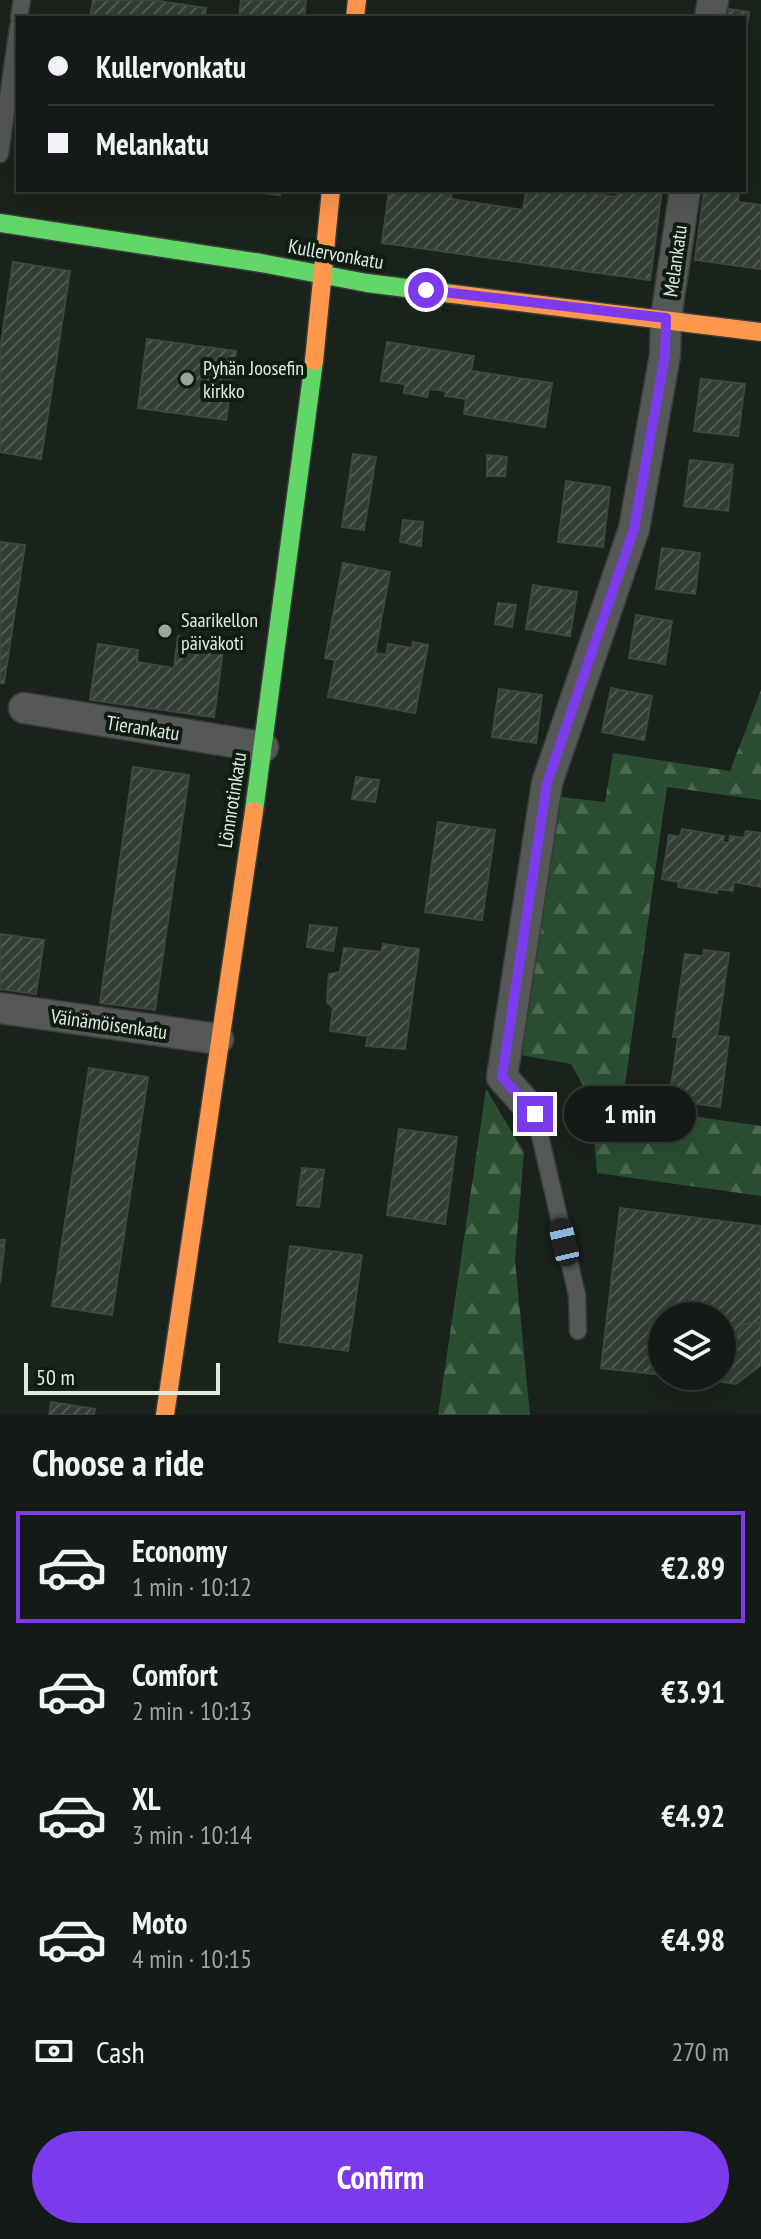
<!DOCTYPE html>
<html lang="en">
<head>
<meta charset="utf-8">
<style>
	:root { --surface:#141a15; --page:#1d231e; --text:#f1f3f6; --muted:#9da1a0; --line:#333834; --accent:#7c3aed }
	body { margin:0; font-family:"PT Sans Narrow",sans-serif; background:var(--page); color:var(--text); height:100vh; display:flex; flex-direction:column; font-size:30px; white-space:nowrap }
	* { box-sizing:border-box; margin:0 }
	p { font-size:26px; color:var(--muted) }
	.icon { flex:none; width:44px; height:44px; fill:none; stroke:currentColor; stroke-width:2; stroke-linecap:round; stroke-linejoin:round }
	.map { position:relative; height:1415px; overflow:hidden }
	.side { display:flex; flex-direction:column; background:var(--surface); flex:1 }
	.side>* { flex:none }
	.hud { position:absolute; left:16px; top:16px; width:730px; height:176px; border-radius:0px; box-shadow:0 8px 32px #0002,0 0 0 2px var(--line); display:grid; align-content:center; height:176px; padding:0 32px; background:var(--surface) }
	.fabs { position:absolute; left:648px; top:1302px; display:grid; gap:16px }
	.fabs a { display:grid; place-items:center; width:88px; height:88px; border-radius:50%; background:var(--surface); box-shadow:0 8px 32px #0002,0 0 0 2px var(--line); font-size:40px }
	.scale { position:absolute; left:24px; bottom:20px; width:196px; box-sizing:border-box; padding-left:8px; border:4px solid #e1eae2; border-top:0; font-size:22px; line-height:28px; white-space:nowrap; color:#e1eae2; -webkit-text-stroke:6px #0e1d10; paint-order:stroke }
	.end { position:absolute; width:36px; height:36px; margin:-18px; border:10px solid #7c3aed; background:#fff; box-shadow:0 0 0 4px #fff }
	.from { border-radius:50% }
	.bubble { position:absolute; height:56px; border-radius:28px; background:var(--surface); box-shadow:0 8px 32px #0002,0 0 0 2px var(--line); font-size:26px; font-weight:600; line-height:56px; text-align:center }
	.car { position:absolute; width:24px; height:48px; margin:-24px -12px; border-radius:10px; box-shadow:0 0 6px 2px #0007; background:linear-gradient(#222 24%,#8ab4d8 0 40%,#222 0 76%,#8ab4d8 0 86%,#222 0) }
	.hud b { display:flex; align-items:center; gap:28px; height:76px; font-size:30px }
	.hud b+b { border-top:2px solid var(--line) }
	.hud i { width:20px; height:20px; background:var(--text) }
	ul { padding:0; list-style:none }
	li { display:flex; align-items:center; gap:24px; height:112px; margin:0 16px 12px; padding:0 16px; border:4px solid transparent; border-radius:0px }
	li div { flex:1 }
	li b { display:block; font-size:30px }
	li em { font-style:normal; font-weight:600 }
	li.active { border-color:var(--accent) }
	li>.icon { width:72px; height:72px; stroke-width:1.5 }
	h2 { padding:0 32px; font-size:36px; line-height:96px }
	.pay { display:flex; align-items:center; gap:20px; height:88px; padding:0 32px; font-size:30px }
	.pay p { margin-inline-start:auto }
	.primary-button { display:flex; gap:16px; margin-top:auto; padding:16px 32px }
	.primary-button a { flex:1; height:92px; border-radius:48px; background:var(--accent); color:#fff; font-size:32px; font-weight:600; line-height:92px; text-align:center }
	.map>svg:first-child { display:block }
	.forest { fill:url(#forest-firs) }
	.building { fill:url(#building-hatch); stroke:#404741; stroke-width:2 }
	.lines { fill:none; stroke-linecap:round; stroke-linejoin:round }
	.lane-casing { stroke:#373d39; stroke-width:19 }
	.street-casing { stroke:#373d39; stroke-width:33 }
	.fast-casing { stroke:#373d39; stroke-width:21 }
	.slow-casing { stroke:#373d39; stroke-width:21 }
	.lane { stroke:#555856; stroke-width:16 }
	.street { stroke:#555856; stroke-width:30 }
	.fast { stroke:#63d668; stroke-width:18 }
	.slow { stroke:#ff974d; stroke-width:18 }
	.route { stroke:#7c3aed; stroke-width:10 }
	.poi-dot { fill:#9ba49d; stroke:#0e1d10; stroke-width:3 }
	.labels { text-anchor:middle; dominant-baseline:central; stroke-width:8; stroke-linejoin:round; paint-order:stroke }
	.street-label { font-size:20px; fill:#e1eae2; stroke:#0e1d10 }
	.poi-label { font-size:20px; fill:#e1eae2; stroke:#0e1d10; text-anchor:start }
</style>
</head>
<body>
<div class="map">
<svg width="761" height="1415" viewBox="0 0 761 1415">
	<defs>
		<pattern id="forest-firs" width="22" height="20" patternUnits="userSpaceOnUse" patternTransform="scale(2)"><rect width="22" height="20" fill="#2b4e32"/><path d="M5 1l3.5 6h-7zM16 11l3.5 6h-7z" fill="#49684f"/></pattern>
		<pattern id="building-hatch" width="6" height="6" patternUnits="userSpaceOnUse" patternTransform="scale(2)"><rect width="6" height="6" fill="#323e34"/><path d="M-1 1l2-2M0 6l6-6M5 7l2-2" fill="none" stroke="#4f5a51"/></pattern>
	</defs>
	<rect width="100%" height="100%" fill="#1a221c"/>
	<path class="forest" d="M761,690V800L667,787L622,1106L761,1126V1196L597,1173L591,1100L571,1064L515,1054L551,796L605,802L613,753L730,771Z
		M486,1089L524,1152L515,1260L530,1415H438Z"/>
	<path class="building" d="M93,0H152L206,8L205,18H90Z
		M241,0H306L304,18H239Z
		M729,9L749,12L746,34H744V18H728Z
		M238,190H280V195Z
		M389,190H452L451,199L523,210L526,192L545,194L546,190H565L617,197L618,190H662L650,280L382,243Z
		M704,190L739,191L738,202L761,205V269L695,260Z
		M13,262L70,271L41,459L0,452V350Z
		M147,339L236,351L226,420L138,408Z
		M387,342L474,356L471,371L552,383L545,427L464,414L466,399L445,396L446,391L429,389L427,397L404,393L405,384L381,381Z
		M701,379L745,384L738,436L694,431Z
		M353,454L376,457L364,530L342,527Z
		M487,455L507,457L505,476H487Z
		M690,460L733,465L728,511L684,506Z
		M566,481L610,487L603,547L558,542Z
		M403,520L423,522L421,546L400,542Z
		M0,542L25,545L4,683H0Z
		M662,548L700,553L695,594L656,589Z
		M343,563L390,572L375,653L386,655L388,644L412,648L413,642L428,645L415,713L328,697L335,660L325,658Z
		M533,585L577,592L570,636L526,629Z
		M498,603L516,605L512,627L495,624Z
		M636,615L672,621L665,664L629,658Z
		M178,636L224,642L214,717L90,700L98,644L138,650L137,662L174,668Z
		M611,688L652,696L644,740L602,732Z
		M499,689L542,695L536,743L492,737Z
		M133,767L189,775L155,1010L100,1003Z
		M356,777L379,780L375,802L352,799Z
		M438,822L495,830L482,920L425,912Z
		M682,829L724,836L723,842L729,843L730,836L744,838L746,831L761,833V887L734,882L733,891L717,889V893L678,887L679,882L662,879L669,835L680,837Z
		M310,925L337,928L333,951L307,947Z
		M0,934L44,940L36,994L0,989Z
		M383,944L419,949L405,1049L366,1046L368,1036L330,1031L333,1008L327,1002L329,974L340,972L344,948L381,952Z
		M704,950L729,953L717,1036L729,1037L720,1107L684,1102L685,1096L670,1094L678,1037H673L685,954L703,956Z
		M89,1068L148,1077L112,1315L52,1306Z
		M399,1129L457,1137L445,1224L387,1215Z
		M302,1168L324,1170L319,1207L297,1205Z
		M620,1208L761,1226V1323L743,1324L722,1370V1316H662V1375L601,1368Z
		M0,1240H5L0,1283Z
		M290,1246L362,1255L348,1351L279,1342Z
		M761,1323V1365L736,1384L717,1381L722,1376V1370L743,1324Z
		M672,1376H719L717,1381Z
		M51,1402L95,1409L94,1415H49Z"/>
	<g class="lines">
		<g class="lane-casing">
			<path id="lane" d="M19,18L22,0
				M0,154L18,27
				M535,1114L577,1295L578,1331"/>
		</g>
		<g class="street-casing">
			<path id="street" d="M710,18L713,0
				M24,708L263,747
				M0,1008L218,1039
				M535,1114L502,1077L547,783L634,529L665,355L666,318L685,190"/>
		</g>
		<g class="fast-casing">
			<path id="fast" d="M0,223L261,263L367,283L453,294
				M254,811L314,361"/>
		</g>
		<g class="slow-casing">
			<path id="slow" d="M355,18L357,0
				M453,294L761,332
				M314,361L331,190
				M165,1415L254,811"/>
		</g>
		<use href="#lane" class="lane"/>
		<use href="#street" class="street"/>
		<use href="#fast" class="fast"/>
		<use href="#slow" class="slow"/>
	</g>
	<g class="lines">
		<path class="route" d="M426,290L666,318L665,355L634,529L547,783L502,1077L535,1114"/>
	</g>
	<g class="poi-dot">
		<circle cx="187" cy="379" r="8"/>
		<circle cx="165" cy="631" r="8"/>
	</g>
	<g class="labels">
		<g class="street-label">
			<text transform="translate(336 254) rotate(10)">Kullervonkatu</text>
			<text transform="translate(675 261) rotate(-82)">Melankatu</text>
			<text transform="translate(143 728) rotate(9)">Tierankatu</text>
			<text transform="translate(232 800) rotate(-81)">Lönnrotinkatu</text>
			<text transform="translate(109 1024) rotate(8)">Väinämöisenkatu</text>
		</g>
		<g class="poi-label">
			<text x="203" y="368">Pyhän Joosefin<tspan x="203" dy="23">kirkko</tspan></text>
			<text x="181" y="620">Saarikellon<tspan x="181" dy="23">päiväkoti</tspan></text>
		</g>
	</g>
</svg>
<div class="fabs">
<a><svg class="icon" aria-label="layers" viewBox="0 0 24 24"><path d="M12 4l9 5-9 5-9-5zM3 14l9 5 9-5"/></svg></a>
</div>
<div class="scale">50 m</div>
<i class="end from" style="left:426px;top:290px"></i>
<i class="end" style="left:535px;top:1114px"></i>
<div class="bubble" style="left:564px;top:1086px;width:132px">1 min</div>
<i class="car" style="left:564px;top:1242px;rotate:347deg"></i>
<div class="hud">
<b><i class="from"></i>Kullervonkatu</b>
<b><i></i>Melankatu</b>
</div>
</div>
<section class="side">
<h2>Choose a ride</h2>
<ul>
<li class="active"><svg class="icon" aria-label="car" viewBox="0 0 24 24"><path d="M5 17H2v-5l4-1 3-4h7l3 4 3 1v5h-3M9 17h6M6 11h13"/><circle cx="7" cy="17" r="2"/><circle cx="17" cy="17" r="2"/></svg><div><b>Economy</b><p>1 min · 10:12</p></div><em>€2.89</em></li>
<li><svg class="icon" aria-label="car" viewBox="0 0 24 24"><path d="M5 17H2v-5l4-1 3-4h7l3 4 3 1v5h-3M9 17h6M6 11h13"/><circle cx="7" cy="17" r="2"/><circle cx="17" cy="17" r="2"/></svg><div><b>Comfort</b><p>2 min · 10:13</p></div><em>€3.91</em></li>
<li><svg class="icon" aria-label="car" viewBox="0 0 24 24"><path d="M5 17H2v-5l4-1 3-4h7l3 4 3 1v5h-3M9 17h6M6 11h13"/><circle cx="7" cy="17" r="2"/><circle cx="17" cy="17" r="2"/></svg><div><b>XL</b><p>3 min · 10:14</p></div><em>€4.92</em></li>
<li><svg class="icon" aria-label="car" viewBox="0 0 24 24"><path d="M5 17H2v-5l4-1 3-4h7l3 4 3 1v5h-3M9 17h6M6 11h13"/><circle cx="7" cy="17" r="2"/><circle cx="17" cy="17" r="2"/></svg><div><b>Moto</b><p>4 min · 10:15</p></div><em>€4.98</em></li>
</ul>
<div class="pay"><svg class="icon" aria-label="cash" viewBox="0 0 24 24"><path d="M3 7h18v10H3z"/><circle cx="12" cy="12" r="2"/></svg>Cash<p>270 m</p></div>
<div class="primary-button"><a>Confirm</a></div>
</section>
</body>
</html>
